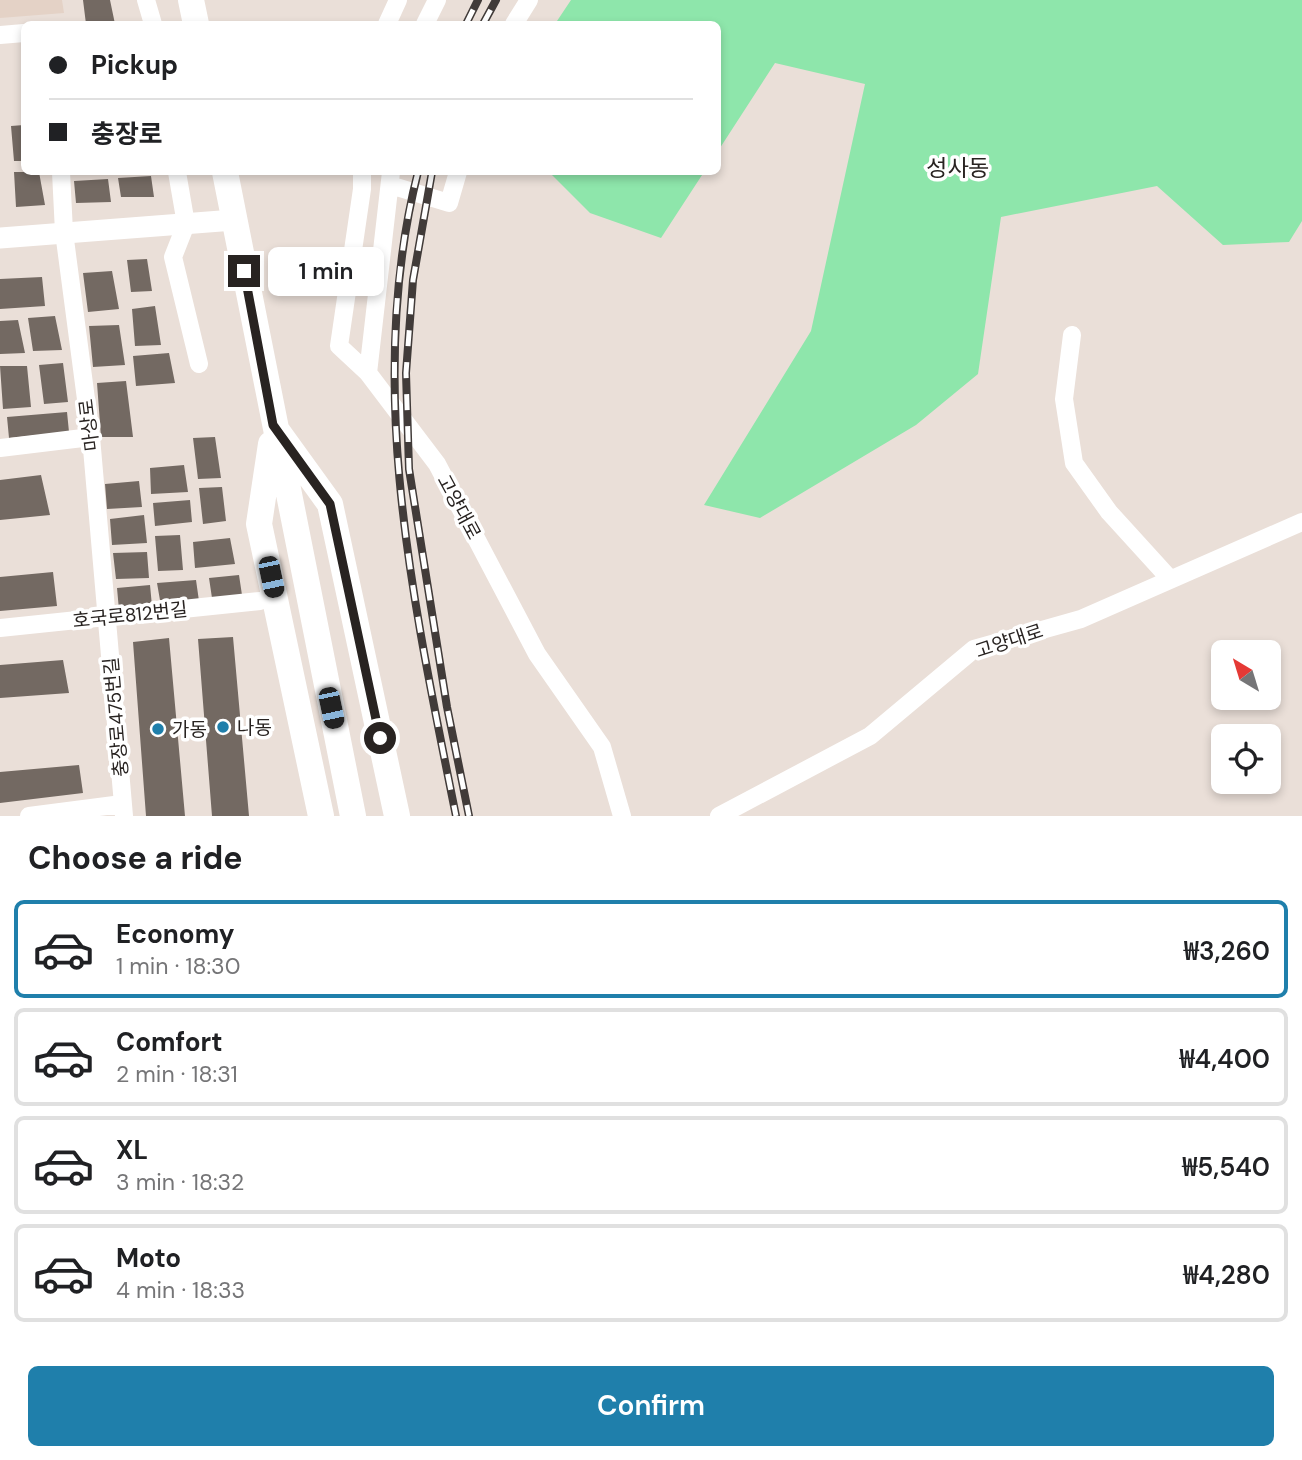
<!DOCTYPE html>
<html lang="en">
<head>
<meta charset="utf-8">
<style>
	:root { --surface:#fff; --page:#f6f6f6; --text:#202124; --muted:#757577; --line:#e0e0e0; --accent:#1f7fab }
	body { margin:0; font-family:"DM Sans","Noto Sans KR",sans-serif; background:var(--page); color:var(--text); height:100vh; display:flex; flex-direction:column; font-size:26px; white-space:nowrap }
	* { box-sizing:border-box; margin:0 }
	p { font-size:23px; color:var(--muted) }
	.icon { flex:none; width:38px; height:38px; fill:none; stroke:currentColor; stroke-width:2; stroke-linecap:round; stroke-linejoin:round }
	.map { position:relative; height:816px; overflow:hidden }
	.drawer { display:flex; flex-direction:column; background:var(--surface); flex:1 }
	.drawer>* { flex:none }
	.guide { position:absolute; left:21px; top:21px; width:700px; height:154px; border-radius:10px; box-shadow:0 4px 10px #0003; display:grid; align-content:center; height:154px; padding:0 28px; background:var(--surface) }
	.needle { width:46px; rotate:322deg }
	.buttons { position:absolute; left:1211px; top:640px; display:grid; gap:14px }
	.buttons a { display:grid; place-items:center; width:70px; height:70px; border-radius:10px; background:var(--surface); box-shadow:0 4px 10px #0003; font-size:35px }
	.end { position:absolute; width:32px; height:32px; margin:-16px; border:9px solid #282321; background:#fff; box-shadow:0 0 0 4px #fff }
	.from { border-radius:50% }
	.bubble { position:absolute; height:49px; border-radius:10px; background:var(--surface); box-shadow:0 4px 10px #0003; font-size:23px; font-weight:600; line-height:49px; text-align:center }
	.car { position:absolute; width:21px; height:42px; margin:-21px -10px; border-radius:9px; box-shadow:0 0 5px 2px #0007; background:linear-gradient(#222 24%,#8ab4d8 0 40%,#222 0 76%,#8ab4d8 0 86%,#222 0) }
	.guide b { display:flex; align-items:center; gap:24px; height:66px; font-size:26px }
	.guide b+b { border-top:2px solid var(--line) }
	.guide i { width:18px; height:18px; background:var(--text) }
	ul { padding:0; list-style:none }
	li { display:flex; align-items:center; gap:21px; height:98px; margin:0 14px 10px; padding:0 14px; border:4px solid var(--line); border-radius:10px }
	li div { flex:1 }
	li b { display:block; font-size:26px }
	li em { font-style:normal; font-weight:600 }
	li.current { border-color:var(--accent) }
	li>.icon { width:63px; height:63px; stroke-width:1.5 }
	h2 { padding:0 28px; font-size:32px; line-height:84px }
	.button { display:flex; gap:14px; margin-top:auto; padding:14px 28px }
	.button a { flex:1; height:80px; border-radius:10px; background:var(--accent); color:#fff; font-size:28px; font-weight:600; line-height:80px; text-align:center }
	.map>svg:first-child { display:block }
	.built { fill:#e4d2c6 }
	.green { fill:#8ee6ab }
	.building { fill:#736962 }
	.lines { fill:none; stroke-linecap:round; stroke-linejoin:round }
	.minor { stroke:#fff; stroke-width:18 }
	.tertiary { stroke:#fff; stroke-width:21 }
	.primary { stroke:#fff; stroke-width:26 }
	.rail-casing { stroke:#413b39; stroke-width:8 }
	.rail { stroke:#fff; stroke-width:5; stroke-dasharray:16; stroke-linecap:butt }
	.route { stroke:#282321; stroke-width:9 }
	.poi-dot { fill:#1f7fab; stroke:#fff; stroke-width:2.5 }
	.labels { text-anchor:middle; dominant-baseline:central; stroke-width:7; stroke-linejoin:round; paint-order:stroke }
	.street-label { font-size:19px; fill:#282321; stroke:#fff }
	.poi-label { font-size:19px; fill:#282321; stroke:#fff; text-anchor:start }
	.quarter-label { font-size:23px; fill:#282321; stroke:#fff }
</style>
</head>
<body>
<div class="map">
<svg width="1302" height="816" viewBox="0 0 1302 816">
	<rect width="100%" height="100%" fill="#eadfd8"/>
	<path class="built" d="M0,0H62L64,13L0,18Z"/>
	<path class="green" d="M571,0H1302V221L1289,242L1223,245L1157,186L1001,217L978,374L916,425L760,518L704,505L811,331L865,84L775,63L718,151V24H555Z
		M549,172H704L661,238L590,213Z"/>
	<path class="building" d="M83,0H110L115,24H86Z
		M24,125V161H14L11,126Z
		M14,172H39L45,205L16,207Z
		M151,176L154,197H121L118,178Z
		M108,179L111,202L76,203L74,181Z
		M147,259L152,291L131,292L127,260Z
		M112,271L119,309L88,312L83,273Z
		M42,277L45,306L0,309V279Z
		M155,306L161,345L135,346L132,309Z
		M55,316L62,350L33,351L28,318Z
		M18,320L25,353L0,354V321Z
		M119,325L125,365L93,367L89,326Z
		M169,353L175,383L136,386L133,356Z
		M63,363L68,402L44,404L39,365Z
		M0,366H27L31,407L3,409Z
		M126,381L133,437H101L97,383Z
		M67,412L69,432L9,438L7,417Z
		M215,437L221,478L198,479L193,438Z
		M184,465L188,492L151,494L150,468Z
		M41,475L50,515L0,520V480Z
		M139,481L142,507L107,509L105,484Z
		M222,487L226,521L203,524L199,488Z
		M190,500L192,522L155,526L153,503Z
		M144,515L147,543L112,545L110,519Z
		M180,535L183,570L158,571L155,536Z
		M230,538L235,564L195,568L193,542Z
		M147,552L149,578L116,579L113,553Z
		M53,572L57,606L0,611V577Z
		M239,575L242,595L212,598L209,578Z
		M196,580L199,601L161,606L157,583Z
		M150,585L152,606L119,610L117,588Z
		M233,637L249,816H212L198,639Z
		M169,638L185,816H146L133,642Z
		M63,660L69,693L0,698V665Z
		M79,765L83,793L0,803V772Z"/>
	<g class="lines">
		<path class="minor" d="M146,0L153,24
			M387,24L398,0
			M425,24L437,0
			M514,24L529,0
			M0,35L24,33
			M61,172L64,232L91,437L124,816
			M177,172L186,224L173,257L199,364
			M362,172V189L339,346L368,373L437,464L537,654L602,747L622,816
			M390,185L449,203L458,172
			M1072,335L1064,399L1074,463L1109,512L1170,579
			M368,373L391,172
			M0,448L91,437
			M0,628L260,601
			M29,816L122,804
			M719,816L870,736L974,649L1081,619L1302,522"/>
		<path class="tertiary" d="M0,238L234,220"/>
		<path class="primary" d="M191,0L196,24
			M225,172L353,816
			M278,432L330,504L397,816
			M271,444L259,524L321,816"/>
		<g class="rail-casing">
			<path id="rail" d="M466,24L478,0
				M483,24L496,0
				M418,172C364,384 414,606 456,816
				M432,172L413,280L406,373L409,469L447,707L469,816"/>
		</g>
		<use href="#rail" class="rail"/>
	</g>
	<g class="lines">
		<path class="route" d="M244,271L273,425L330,504L380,738"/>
	</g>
	<g class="poi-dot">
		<circle cx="223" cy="727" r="7"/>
		<circle cx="158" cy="729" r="7"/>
	</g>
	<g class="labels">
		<g class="street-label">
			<text transform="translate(89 425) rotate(-97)">마상로</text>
			<text transform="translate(459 507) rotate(62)">고양대로</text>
			<text transform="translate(130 615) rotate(-6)">호국로812번길</text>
			<text transform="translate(1009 641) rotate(-18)">고양대로</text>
			<text transform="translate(116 717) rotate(-95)">충장로475번길</text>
		</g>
		<g class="poi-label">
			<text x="237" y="727">나동</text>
			<text x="172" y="729">가동</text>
		</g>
		<g class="quarter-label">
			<text x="958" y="168">성사동</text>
		</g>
	</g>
</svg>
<div class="buttons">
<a><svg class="needle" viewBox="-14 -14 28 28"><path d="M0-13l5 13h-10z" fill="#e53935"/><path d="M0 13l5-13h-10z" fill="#757577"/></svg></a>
<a><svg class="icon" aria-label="locate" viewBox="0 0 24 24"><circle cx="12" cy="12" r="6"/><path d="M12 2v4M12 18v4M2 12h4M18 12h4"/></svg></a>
</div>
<i class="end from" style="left:380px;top:738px"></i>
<i class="end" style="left:244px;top:271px"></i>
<div class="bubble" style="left:268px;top:247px;width:116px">1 min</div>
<i class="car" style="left:271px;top:577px;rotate:168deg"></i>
<i class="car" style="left:331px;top:708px;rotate:168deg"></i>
<div class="guide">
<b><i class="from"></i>Pickup</b>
<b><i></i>충장로</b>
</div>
</div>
<section class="drawer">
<h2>Choose a ride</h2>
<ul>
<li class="current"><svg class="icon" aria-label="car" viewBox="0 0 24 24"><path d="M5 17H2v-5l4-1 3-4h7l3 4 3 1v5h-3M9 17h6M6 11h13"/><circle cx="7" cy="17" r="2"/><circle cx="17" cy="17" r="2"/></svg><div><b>Economy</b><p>1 min · 18:30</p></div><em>₩3,260</em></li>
<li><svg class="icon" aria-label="car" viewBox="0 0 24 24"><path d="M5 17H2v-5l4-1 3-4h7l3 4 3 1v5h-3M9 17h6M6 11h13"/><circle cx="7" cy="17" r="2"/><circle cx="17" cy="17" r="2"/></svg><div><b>Comfort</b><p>2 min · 18:31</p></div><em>₩4,400</em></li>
<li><svg class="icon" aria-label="car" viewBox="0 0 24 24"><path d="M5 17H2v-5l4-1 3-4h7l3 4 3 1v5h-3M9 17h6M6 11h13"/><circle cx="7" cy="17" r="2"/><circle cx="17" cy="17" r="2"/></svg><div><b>XL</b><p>3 min · 18:32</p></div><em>₩5,540</em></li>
<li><svg class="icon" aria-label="car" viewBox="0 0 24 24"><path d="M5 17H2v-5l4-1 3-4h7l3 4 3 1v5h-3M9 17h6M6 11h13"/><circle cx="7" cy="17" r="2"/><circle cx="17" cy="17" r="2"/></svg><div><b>Moto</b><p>4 min · 18:33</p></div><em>₩4,280</em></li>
</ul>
<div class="button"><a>Confirm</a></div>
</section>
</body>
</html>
